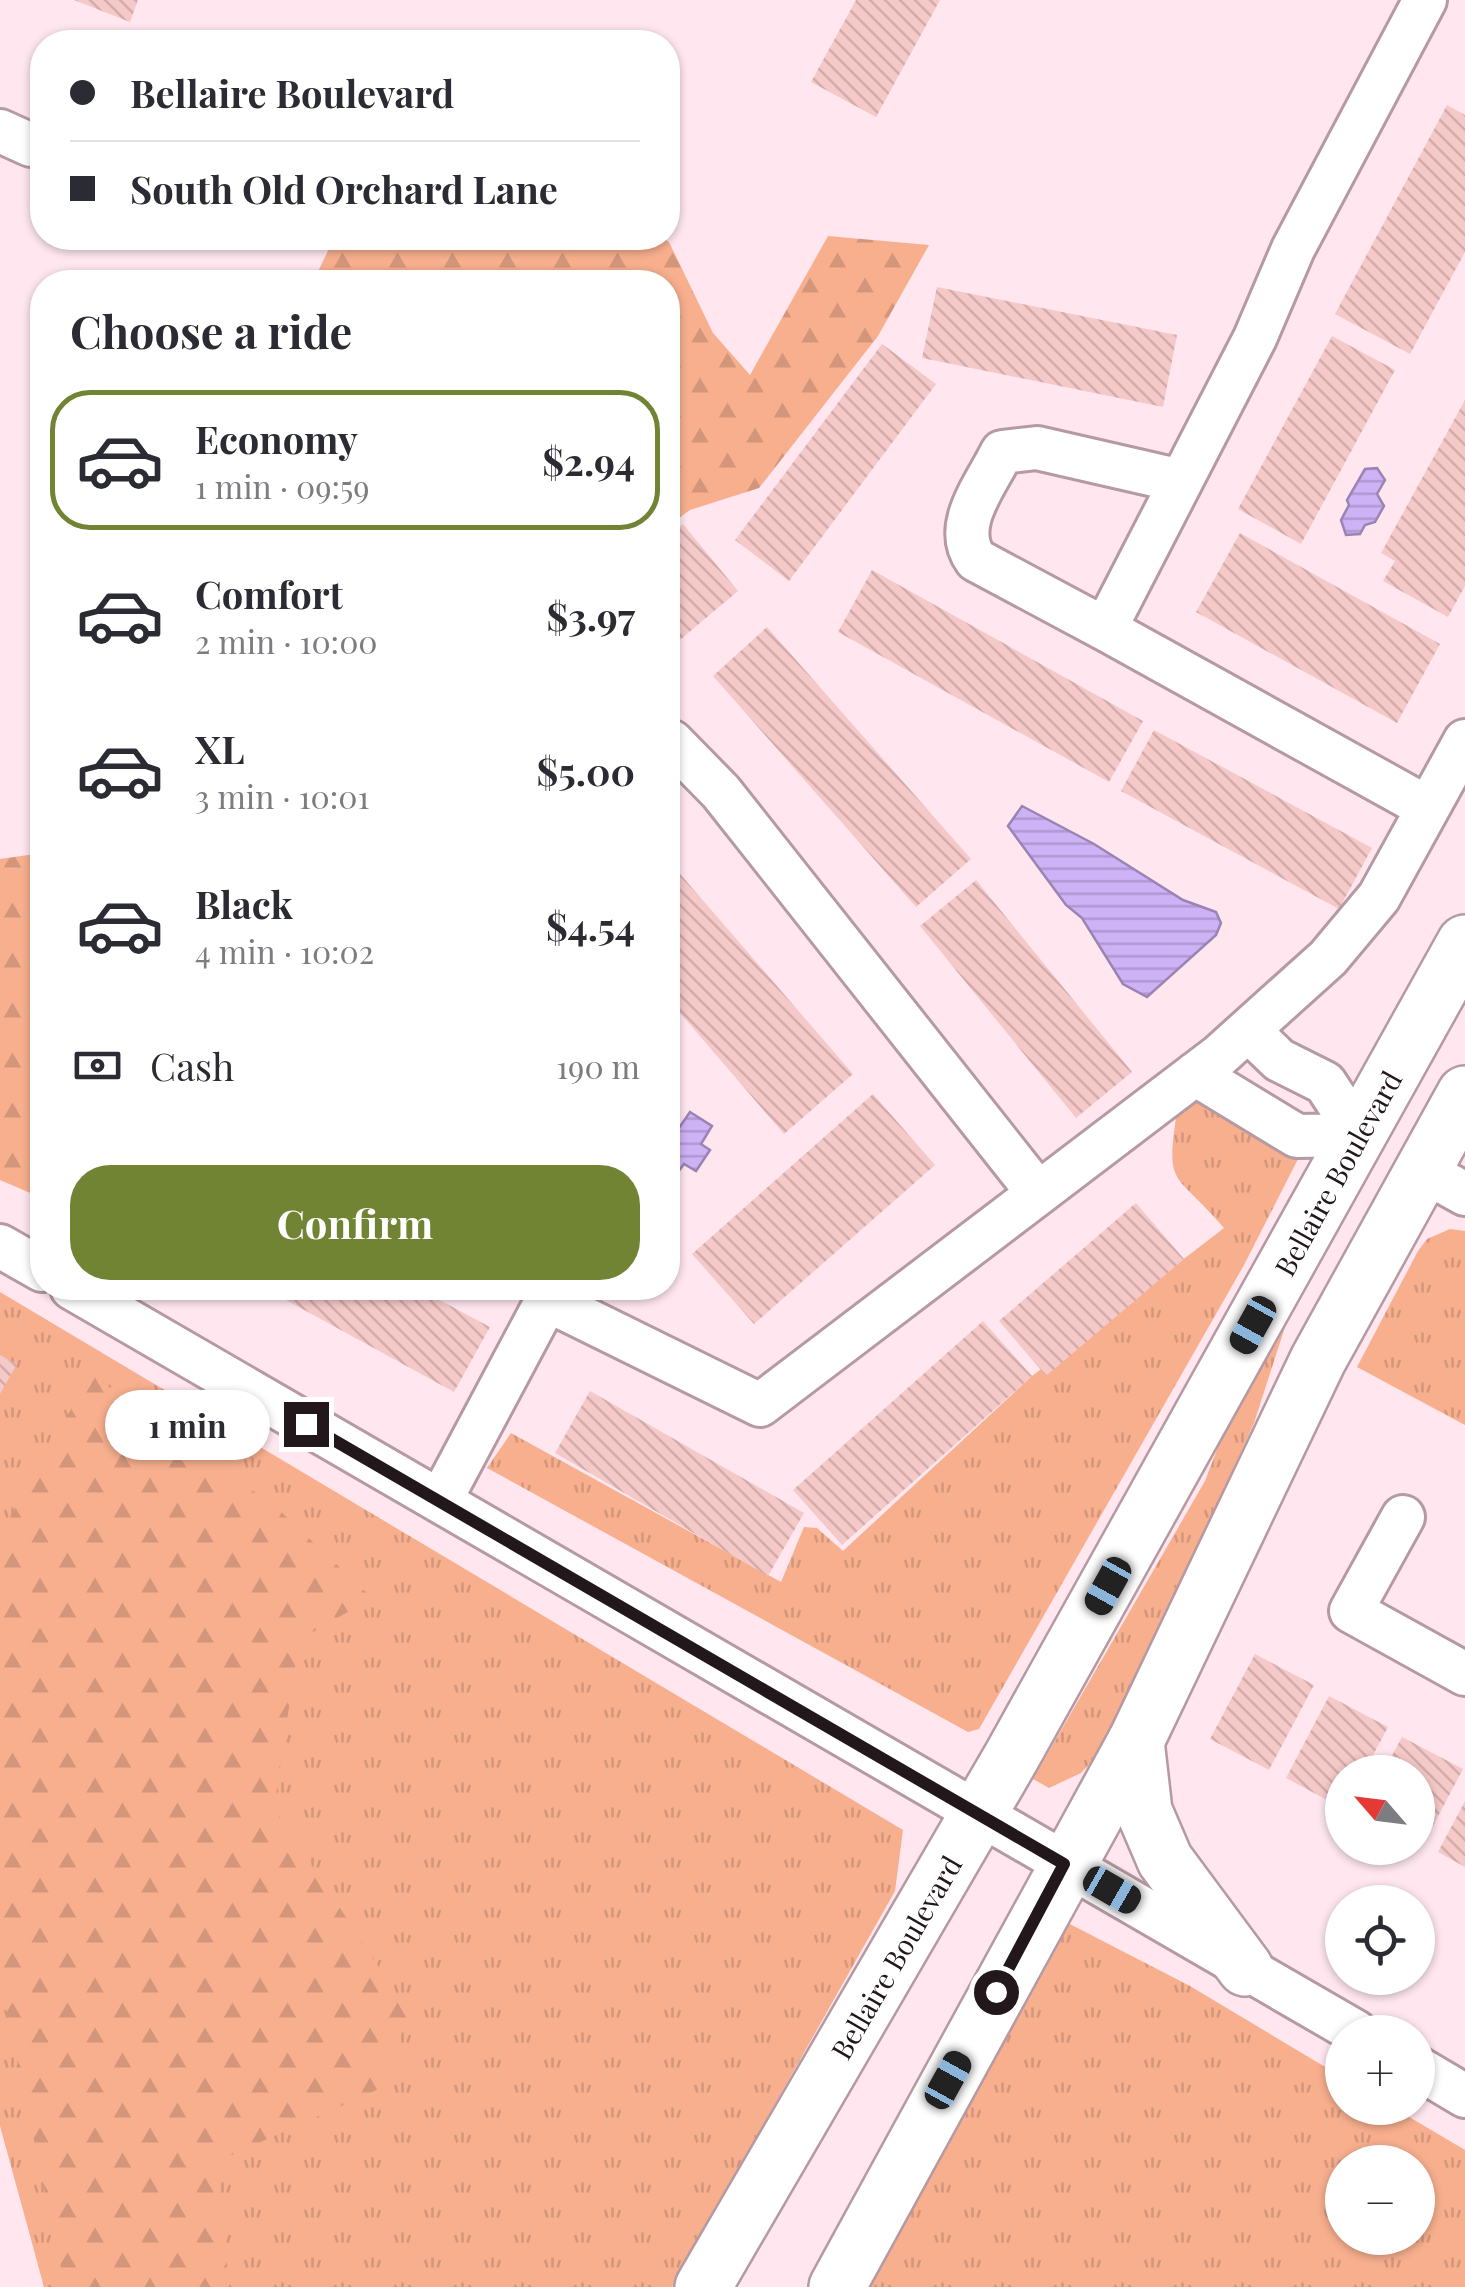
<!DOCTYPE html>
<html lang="en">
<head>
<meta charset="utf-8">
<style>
	:root { --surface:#fff; --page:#f7f7f7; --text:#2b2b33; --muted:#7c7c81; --line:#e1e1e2; --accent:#708434 }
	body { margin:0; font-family:"Playfair Display",serif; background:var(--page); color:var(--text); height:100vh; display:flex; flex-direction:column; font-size:38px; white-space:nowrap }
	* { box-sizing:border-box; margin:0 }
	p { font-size:32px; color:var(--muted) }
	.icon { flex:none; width:55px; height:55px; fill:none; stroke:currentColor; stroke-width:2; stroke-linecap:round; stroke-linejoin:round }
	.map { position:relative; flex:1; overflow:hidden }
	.panel { position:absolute; left:30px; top:270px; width:650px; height:1030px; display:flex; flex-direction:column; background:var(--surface); border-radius:40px; box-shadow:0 2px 8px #0004 }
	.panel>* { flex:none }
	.guide { position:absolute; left:30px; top:30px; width:650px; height:220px; border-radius:40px; box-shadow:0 2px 8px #0004; display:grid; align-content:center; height:220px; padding:0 40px; background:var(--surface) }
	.needle { width:65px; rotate:298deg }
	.fabs { position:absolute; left:1325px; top:1755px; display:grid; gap:20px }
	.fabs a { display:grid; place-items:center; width:110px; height:110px; border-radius:50%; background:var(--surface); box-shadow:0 2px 8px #0004; font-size:50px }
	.end { position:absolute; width:45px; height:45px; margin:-22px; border:12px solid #22171b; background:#fff; box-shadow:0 0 0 5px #fff }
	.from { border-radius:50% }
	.bubble { position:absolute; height:70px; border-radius:35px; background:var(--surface); box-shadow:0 2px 8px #0004; font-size:32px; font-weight:700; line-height:70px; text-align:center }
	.car { position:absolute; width:30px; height:60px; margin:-30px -15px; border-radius:12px; box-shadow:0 0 8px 2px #0007; background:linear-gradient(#222 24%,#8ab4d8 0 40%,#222 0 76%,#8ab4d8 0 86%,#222 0) }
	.guide b { display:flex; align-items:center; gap:35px; height:95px; font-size:38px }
	.guide b+b { border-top:2px solid var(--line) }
	.guide i { width:25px; height:25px; background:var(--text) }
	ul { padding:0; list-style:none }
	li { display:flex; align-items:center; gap:30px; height:140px; margin:0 20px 15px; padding:0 20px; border:5px solid transparent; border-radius:40px }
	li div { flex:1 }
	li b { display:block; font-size:38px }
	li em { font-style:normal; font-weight:700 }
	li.active { border-color:var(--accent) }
	li>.icon { width:90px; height:90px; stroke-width:1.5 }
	h2 { padding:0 40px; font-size:45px; line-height:120px }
	.pay { display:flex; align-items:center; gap:25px; height:110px; padding:0 40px; font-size:38px }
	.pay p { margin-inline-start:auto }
	.action { display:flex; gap:20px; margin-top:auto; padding:20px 40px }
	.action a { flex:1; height:115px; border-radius:40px; background:var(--accent); color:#fff; font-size:40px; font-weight:700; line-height:115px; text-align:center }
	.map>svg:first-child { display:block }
	.grass { fill:url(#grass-tufts); fill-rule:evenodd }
	.forest { fill:url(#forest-firs) }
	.water { fill:url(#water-rules); stroke:#9a84b4; stroke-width:2.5 }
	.building { fill:url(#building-back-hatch) }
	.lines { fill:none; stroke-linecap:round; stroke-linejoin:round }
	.minor-casing { stroke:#b599a3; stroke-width:48 }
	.major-casing { stroke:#b599a3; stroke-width:60 }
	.minor { stroke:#fff; stroke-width:42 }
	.major { stroke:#fff; stroke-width:55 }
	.route { stroke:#22171b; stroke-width:12 }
	.labels { text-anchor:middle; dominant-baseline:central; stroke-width:8; stroke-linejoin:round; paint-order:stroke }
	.street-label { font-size:28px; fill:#22171b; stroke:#fbfbfb }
</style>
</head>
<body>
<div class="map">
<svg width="1465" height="2287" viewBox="0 0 1465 2287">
	<defs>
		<pattern id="grass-tufts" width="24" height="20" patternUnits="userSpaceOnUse" patternTransform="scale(2.5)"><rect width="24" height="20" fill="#f7af8e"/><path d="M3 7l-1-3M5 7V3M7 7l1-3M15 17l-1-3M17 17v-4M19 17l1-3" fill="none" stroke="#d3967a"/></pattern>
		<pattern id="forest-firs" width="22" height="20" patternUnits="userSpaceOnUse" patternTransform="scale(2.5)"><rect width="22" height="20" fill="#f7af8e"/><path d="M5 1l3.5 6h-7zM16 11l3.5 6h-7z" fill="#d3967a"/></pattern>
		<pattern id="water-rules" width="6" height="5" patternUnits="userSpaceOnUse" patternTransform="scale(2.5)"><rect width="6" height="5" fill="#cdb2f6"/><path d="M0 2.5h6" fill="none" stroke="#b098d2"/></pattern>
		<pattern id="building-back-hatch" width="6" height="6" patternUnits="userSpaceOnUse" patternTransform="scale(2.5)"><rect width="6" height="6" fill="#f5c9c8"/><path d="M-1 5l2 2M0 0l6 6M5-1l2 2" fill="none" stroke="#d2acab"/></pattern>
	</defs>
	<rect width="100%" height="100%" fill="#ffe6ef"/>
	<path class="grass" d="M1203,1098L1299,1157L1244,1265L979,1729L968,1732L487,1468L511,1433L781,1582L804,1527L817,1528L843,1551L1032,1376L1224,1228C1172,1167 1165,1191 1178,1104Z
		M1450,1229L1465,1231V1425L1357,1367L1418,1251L1427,1239Z
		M0,1292L903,1830L895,1891L672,2287H44L0,2126Z
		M1277,1317L1286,1324L1254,1423L1160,1632L1095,1758L1081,1773L1049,1788L1033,1779L1205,1481L1244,1379Z
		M1062,1920L1190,1986L1342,2077V2108H1394L1465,2150V2287H856ZM1342,2162H1418V2238H1342Z"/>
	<path class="forest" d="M828,236L929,245L878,336L759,488L690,510L668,526V282H313L334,238H663L669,242L713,333L750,375Z
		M42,853V1198L0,1180V859Z
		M91,1374L278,1509L372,1598L299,1640L274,1808L409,2013L381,2088L218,2161L229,2287H65L0,1980V1535Z"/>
	<path class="water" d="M1377,468L1385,480L1377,494L1384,506L1375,522L1365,525L1360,534L1346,535L1341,520L1349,505L1347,500L1365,469Z
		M1022,806L1094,844L1183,900L1216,912L1221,923L1216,935L1147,997L1123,984L1082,918L1066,905L1008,826Z
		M690,1112L712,1126L701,1144L710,1150L696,1171L684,1164L678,1172L668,1166V1144Z"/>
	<path class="building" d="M74,0H138L130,22Z
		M856,0H940L876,117L811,82Z
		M1447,105L1465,115V252L1410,354L1335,314Z
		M937,287L1177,335L1163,407L922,358Z
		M1332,336L1395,370L1301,544L1238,509Z
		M882,344L936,384L789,581L735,540Z
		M1465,400V586L1448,617L1383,581L1395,561L1381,553Z
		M683,524L738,591L668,650V536Z
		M1240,533L1440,644L1397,723L1196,612Z
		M872,570L1143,721L1109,782L838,632Z
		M767,627L971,859L916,907L713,676Z
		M1154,730L1372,848L1339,909L1121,791Z
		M668,860L853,1074L784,1134L668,999Z
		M976,880L1132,1072L1076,1118L920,926Z
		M873,1094L935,1165L754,1324L692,1254Z
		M1136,1203L1184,1259L1046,1376L999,1321Z
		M264,1288H417L490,1327L454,1392Z
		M983,1321L1032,1376L842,1545L793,1490Z
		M0,1355L17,1364L0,1394Z
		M590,1391L804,1513L768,1576L555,1453Z
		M1255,1654L1314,1685L1269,1770L1210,1739Z
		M1329,1696L1388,1727L1364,1772H1342V1808L1286,1778Z
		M1402,1737L1463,1769L1425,1841L1418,1837V1772H1383Z
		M1465,1801V1867L1438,1852Z"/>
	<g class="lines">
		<g class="minor-casing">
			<path id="minor" d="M1425,0L1293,249L1255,338L1105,629L1428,808
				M0,131L31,145
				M1105,629L976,560C951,526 986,485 1002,452L1037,448L1181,481
				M668,745L672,742L721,792L1038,1193
				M1248,1030L1279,1060L1325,1083L1359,1135
				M1195,1074L1297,1136L1359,1135
				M1420,1169L1465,1194
				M0,1246L42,1270
				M72,1288L1356,2032
				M440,1501L547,1300L760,1405L1219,1056L1328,958L1379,897L1465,741
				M1403,1517L1351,1611L1465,1674
				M1418,2068L1465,2096"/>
		</g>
		<g class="major-casing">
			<g id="major">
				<path d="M1136,1741L1144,1811L1165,1860L1245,1968"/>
				<path id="s1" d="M703,2287L1012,1756L1465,943"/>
				<path d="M837,2287L1136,1741L1318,1360L1465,1094"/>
			</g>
		</g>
		<use href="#minor" class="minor"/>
		<use href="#major" class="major"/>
	</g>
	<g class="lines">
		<path class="route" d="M306,1424L1064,1864L996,1992"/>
	</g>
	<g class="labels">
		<g class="street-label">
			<text stroke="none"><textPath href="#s1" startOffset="1282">Bellaire Boulevard</textPath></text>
			<text stroke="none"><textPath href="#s1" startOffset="382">Bellaire Boulevard</textPath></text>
		</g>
	</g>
</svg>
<div class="fabs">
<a><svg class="needle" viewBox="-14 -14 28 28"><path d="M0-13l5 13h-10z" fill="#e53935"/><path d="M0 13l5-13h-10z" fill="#7c7c81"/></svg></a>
<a><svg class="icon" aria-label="locate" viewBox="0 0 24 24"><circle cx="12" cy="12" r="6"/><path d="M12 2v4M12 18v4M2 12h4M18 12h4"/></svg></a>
<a>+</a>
<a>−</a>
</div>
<i class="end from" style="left:996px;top:1992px"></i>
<i class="end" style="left:306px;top:1424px"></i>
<div class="bubble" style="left:105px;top:1390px;width:165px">1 min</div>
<i class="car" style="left:1253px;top:1325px;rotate:209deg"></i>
<i class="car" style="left:1108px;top:1586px;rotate:209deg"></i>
<i class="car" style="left:1112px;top:1890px;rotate:120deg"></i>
<i class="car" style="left:948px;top:2080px;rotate:29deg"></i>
<div class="guide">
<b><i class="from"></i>Bellaire Boulevard</b>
<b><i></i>South Old Orchard Lane</b>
</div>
<section class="panel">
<h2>Choose a ride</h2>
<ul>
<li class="active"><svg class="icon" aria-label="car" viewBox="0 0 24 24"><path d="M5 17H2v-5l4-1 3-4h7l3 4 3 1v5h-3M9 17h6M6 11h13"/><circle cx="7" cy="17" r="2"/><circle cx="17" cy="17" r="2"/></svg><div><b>Economy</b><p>1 min · 09:59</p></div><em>$2.94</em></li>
<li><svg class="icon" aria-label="car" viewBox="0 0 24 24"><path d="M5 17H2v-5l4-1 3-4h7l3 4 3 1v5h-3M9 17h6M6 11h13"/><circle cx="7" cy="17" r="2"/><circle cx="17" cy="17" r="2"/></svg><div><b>Comfort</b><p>2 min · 10:00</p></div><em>$3.97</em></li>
<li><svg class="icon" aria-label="car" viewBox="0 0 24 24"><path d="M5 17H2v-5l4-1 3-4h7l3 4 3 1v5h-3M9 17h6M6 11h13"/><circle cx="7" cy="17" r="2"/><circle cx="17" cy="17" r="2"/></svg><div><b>XL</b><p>3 min · 10:01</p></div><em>$5.00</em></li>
<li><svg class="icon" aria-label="car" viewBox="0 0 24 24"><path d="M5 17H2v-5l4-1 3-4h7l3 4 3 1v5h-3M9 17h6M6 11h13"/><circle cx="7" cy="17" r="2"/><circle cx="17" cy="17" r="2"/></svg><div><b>Black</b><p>4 min · 10:02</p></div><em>$4.54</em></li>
</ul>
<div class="pay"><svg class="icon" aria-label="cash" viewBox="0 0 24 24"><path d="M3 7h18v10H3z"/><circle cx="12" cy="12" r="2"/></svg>Cash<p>190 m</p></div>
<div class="action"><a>Confirm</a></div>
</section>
</div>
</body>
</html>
